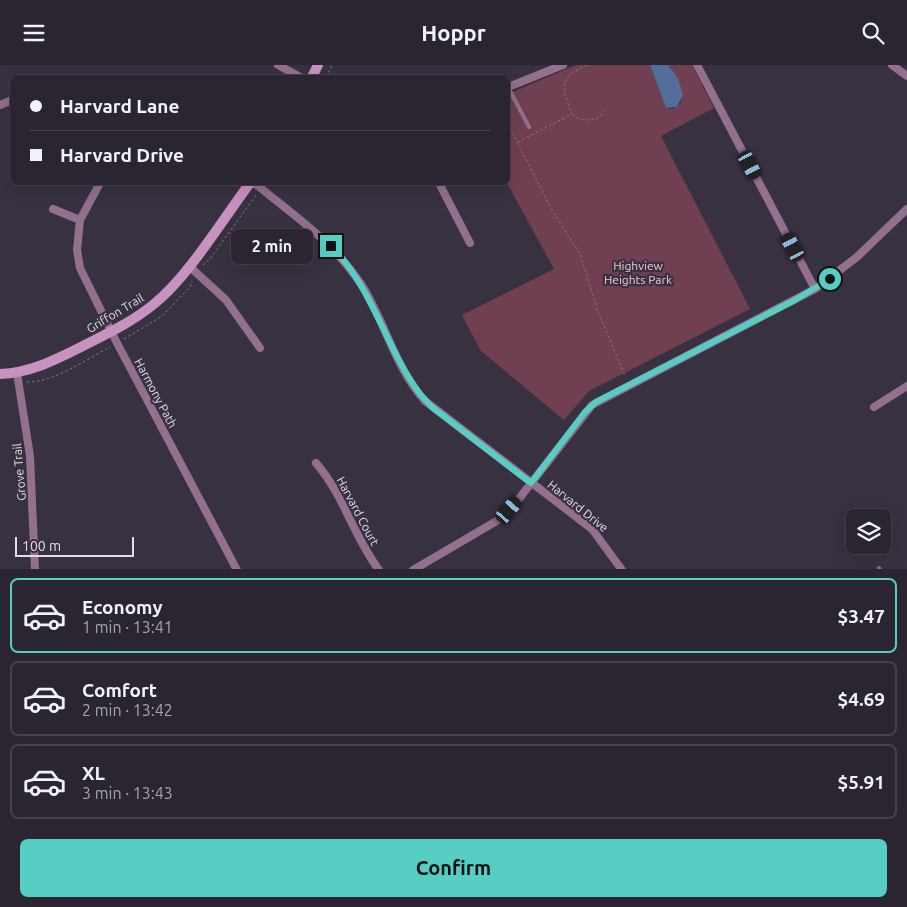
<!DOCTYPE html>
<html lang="en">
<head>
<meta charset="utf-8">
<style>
	:root { --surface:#2a2530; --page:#36313c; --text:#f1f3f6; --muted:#a5a5ab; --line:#46424c; --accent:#56cec3 }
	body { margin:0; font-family:Ubuntu,sans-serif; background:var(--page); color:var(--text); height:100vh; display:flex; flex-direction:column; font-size:19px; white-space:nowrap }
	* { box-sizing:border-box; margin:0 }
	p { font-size:16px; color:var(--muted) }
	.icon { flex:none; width:28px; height:28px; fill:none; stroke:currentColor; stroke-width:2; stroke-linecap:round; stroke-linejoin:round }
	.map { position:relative; height:504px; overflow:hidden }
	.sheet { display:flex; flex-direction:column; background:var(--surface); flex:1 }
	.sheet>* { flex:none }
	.guide { position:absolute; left:10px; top:10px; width:500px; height:110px; border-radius:8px; box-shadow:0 5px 20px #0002,0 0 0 1px var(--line); display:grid; align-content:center; height:110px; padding:0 20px; background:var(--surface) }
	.fabs { position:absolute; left:846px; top:444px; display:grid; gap:10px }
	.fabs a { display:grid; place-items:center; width:45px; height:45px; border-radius:8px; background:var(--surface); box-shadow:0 5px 20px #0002,0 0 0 1px var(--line); font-size:25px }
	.scale { position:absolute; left:15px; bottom:12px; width:119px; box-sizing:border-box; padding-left:5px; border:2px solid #e2dee7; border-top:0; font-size:14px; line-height:18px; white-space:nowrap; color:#e2dee7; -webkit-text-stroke:4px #383140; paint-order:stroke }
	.end { position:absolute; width:22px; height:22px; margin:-11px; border:6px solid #56cec3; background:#111; box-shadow:0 0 0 2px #111 }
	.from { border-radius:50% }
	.bubble { position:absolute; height:35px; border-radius:8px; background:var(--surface); box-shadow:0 5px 20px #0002,0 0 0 1px var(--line); font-size:16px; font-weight:700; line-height:35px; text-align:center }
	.car { position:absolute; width:15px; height:30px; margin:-15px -8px; border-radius:6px; box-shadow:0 0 4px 1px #0007; background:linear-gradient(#222 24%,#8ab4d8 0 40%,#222 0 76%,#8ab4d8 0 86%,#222 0) }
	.guide b { display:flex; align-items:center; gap:18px; height:48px; font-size:19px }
	.guide b+b { border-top:1px solid var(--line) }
	.guide i { width:12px; height:12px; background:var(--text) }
	ul { padding:9px 0 0; list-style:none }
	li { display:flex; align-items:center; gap:15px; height:75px; margin:0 10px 8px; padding:0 10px; border:2px solid var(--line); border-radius:8px }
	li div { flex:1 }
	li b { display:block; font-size:19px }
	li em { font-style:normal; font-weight:700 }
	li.on { border-color:var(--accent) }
	li>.icon { width:45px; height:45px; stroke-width:1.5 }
	.cta { display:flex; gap:10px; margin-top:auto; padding:10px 20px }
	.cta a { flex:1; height:58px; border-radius:8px; background:var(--accent); color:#111; font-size:20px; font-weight:700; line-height:58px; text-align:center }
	header { display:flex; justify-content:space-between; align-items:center; height:65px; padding:0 20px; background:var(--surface); font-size:22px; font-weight:700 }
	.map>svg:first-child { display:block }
	.green { fill:#703f52 }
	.water { fill:#526d97 }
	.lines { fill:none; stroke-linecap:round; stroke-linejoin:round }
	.path { stroke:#7f7986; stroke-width:1; stroke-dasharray:2.5 2.5; stroke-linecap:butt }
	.lane { stroke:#93708e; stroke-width:4 }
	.street { stroke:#93708e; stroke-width:8 }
	.secondary { stroke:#c791c0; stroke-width:10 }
	.route { stroke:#56cec3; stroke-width:6 }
	.labels { text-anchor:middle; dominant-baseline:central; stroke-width:4.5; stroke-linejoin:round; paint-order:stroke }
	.park-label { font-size:12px; fill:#f7c4d6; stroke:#383140 }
	.street-label { font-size:12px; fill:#e2dee7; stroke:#383140 }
</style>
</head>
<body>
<header><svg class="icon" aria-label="menu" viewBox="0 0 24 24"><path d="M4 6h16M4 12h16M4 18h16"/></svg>Hoppr<svg class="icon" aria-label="search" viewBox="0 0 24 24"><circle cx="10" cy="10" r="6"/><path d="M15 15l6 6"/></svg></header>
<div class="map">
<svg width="907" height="505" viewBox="0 0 907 505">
	<rect width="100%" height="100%" fill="#383140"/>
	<path class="green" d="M576,0H650L666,43C673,45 677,43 681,37L671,3L668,0H692L714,43L661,71L750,244L589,326L564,355L481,286L462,250L554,204L507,118L508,29Z"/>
	<path class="water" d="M650,0H668L678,13L683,30L677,42L666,43Z"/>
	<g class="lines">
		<path class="path" d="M326,12L332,0
			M573,49C580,57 590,56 600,52L604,46
			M508,59L552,145L580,189L598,247L625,311
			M518,77L572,49C561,22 558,13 587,0
			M203,200L210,194L256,130
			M124,274L162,251L190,222L192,216
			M27,317C55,317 85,295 110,282"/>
		<path class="lane" d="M508,22L529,62
			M879,503L880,505"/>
		<path class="street" d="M278,0L300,12
			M697,0L815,224
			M892,0L907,11
			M508,22L563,0
			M0,40L12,35
			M100,118L80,155L77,185L80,203L117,278L237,505
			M254,118C293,149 333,177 361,219C385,256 395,303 425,336L592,464L622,505
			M439,118L470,178
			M53,144L80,155
			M189,201L226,235L260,283
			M17,308L30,391L35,505
			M874,342L907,321
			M316,398C343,429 354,472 379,505
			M413,505L500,454L518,435L592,340L815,224L857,192L907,144"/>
		<path class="secondary" d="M312,12L318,0
			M0,309C29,308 53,296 79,283C104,270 131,258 154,239C188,212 223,154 250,118"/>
	</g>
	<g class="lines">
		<path class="route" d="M331,181C373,223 385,282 420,329L432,342L531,418L585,347L596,337L795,235L830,214"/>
	</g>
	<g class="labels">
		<g class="park-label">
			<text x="638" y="200">Highview<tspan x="638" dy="14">Heights Park</tspan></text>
		</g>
		<g class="street-label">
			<text transform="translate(115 248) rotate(-31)">Griffon Trail</text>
			<text transform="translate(156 328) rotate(62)">Harmony Path</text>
			<text transform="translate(19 407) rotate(-95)">Grove Trail</text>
			<text transform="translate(578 441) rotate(39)">Harvard Drive</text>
			<text transform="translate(358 446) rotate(62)">Harvard Court</text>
		</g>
	</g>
</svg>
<div class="fabs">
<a><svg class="icon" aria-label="layers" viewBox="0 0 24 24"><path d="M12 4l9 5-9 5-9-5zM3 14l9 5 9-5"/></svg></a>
</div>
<div class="scale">100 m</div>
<i class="end from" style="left:830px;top:214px"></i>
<i class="end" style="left:331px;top:181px"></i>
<div class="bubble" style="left:231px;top:164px;width:82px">2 min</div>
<i class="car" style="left:750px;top:100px;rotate:152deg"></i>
<i class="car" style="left:793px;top:182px;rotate:332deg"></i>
<i class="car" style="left:509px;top:445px;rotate:41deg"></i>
<div class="guide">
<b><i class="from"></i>Harvard Lane</b>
<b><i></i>Harvard Drive</b>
</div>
</div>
<section class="sheet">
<ul>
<li class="on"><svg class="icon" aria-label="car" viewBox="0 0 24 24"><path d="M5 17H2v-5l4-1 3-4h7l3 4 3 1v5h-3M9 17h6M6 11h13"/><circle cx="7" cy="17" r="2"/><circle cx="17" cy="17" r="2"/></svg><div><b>Economy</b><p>1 min · 13:41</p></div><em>$3.47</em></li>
<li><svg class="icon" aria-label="car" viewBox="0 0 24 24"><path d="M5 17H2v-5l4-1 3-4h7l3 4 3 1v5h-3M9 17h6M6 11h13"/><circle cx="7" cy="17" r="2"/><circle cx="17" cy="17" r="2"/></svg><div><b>Comfort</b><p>2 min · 13:42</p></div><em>$4.69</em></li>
<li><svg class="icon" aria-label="car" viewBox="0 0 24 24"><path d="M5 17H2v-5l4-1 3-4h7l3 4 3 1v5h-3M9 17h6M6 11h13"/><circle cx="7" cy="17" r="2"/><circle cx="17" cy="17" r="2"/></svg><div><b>XL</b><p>3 min · 13:43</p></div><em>$5.91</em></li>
</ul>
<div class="cta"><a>Confirm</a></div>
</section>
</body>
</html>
